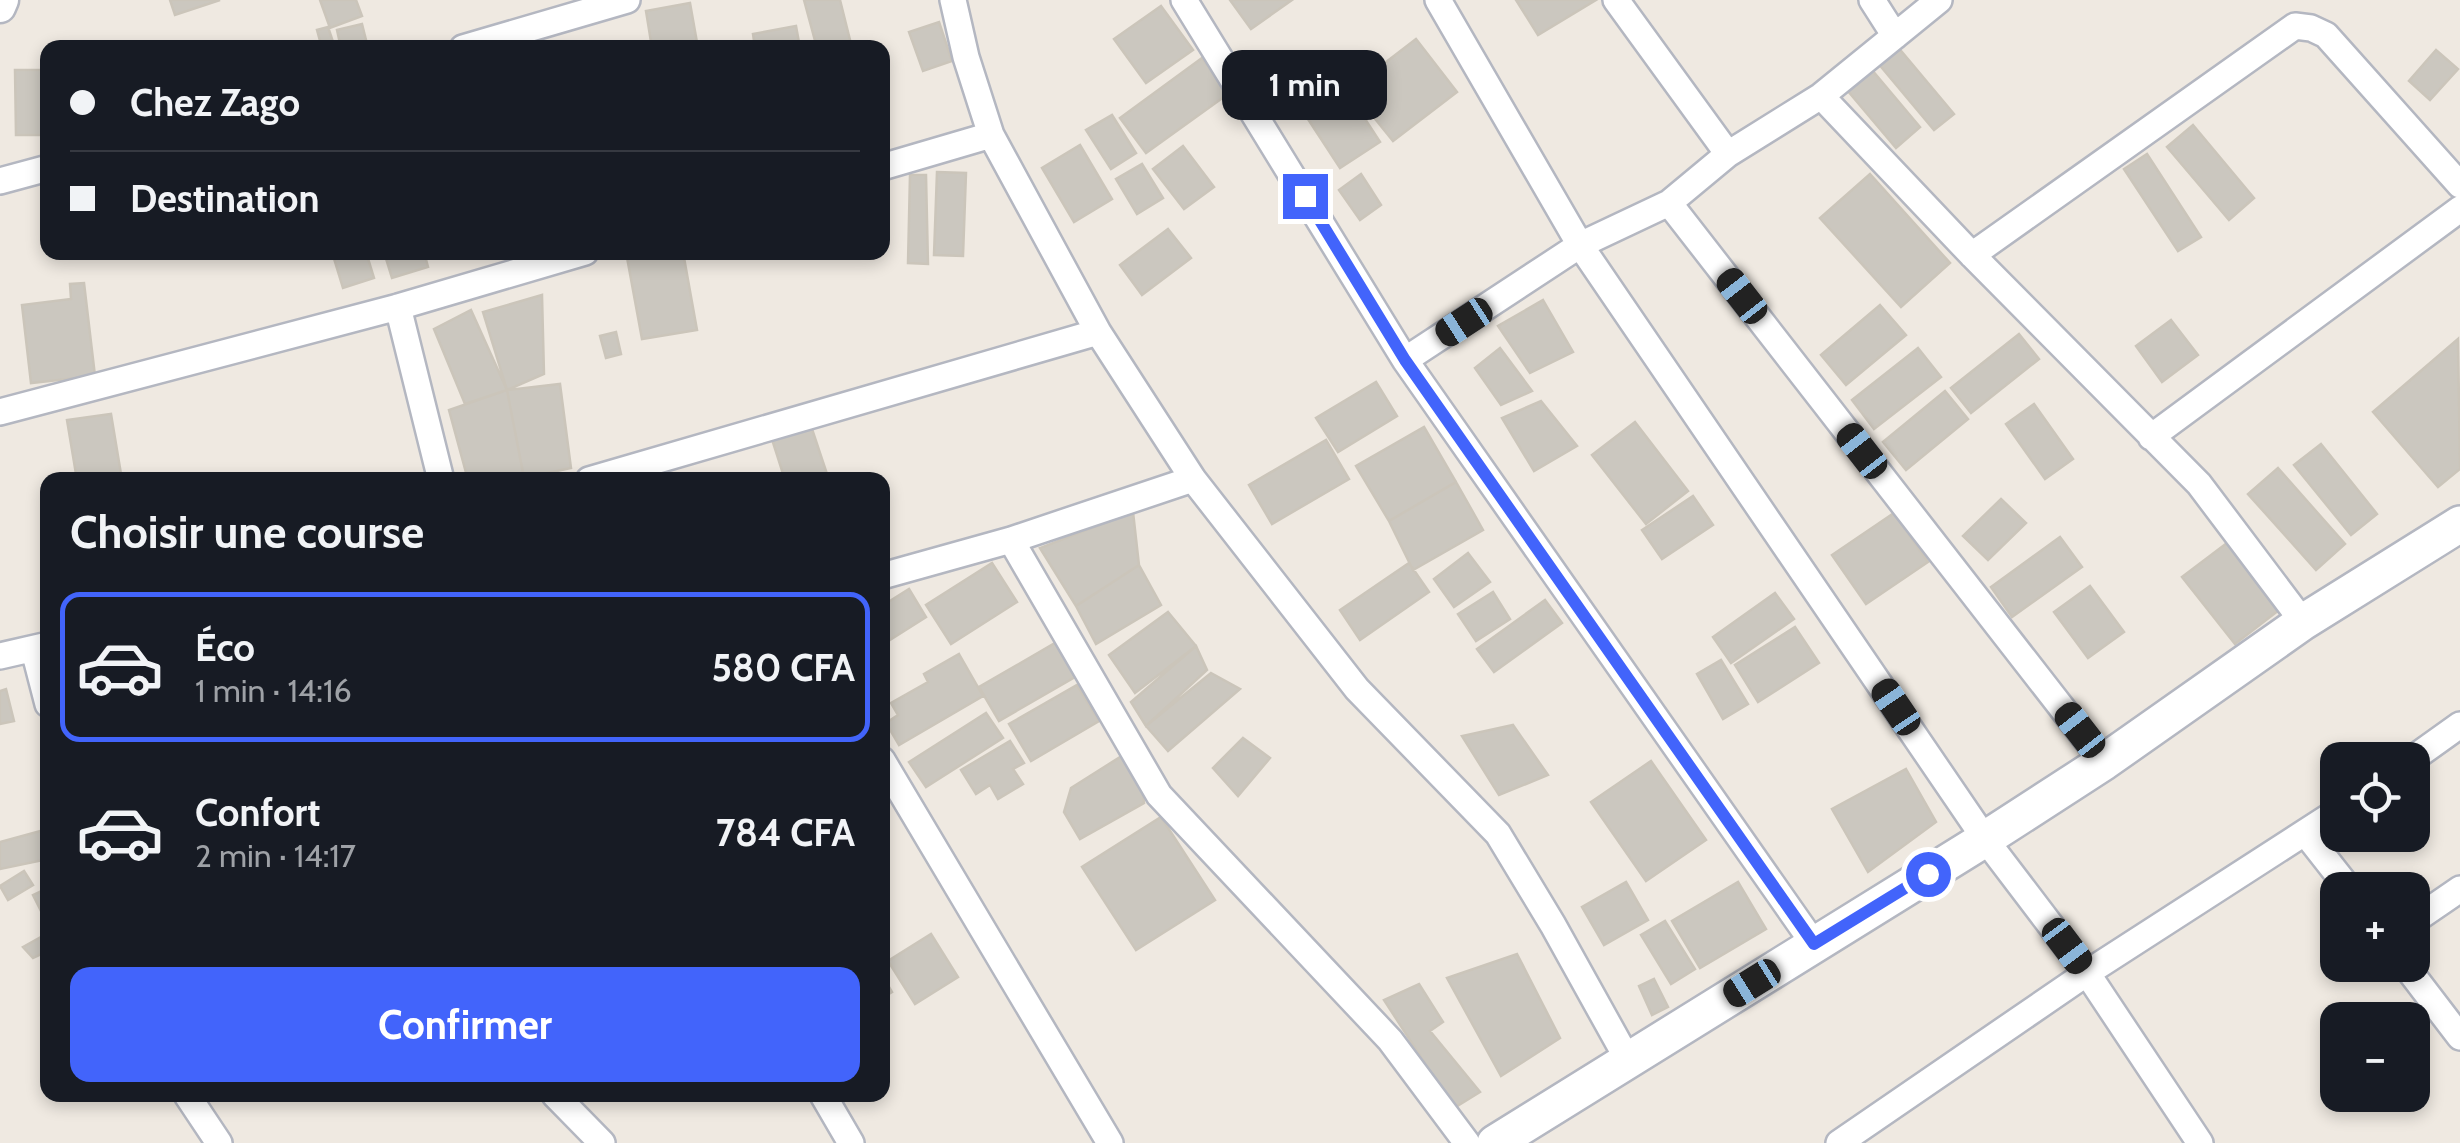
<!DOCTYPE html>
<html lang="fr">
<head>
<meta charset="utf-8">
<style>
	:root { --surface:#171b24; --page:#242831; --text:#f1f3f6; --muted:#9ea1a6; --line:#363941; --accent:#4264fb }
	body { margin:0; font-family:Cabin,sans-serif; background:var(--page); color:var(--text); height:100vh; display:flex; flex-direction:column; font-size:38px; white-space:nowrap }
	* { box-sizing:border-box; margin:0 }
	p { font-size:32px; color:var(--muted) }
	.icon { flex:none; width:55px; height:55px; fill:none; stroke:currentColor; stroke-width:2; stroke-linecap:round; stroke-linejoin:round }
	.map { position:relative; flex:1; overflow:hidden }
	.details { position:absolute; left:40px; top:472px; width:850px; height:630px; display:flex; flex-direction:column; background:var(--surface); border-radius:20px; box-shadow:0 5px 15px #0003 }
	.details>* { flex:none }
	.guide { position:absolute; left:40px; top:40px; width:850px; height:220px; border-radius:20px; box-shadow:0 5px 15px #0003; display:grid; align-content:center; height:220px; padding:0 30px; background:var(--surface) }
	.fabs { position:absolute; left:2320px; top:742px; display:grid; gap:20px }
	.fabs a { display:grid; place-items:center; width:110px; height:110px; border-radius:20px; background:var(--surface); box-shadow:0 5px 15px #0003; font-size:50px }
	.end { position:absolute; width:45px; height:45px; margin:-22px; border:12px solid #4264fb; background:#fff; box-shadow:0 0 0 5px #fff }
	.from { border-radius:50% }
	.bubble { position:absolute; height:70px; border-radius:20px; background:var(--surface); box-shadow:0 5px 15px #0003; font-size:32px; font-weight:800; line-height:70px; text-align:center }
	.car { position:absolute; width:30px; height:60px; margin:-30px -15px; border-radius:12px; box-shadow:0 0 8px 2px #0007; background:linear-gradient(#222 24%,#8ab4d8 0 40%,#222 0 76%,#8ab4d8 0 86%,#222 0) }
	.guide b { display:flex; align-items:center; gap:35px; height:95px; font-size:38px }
	.guide b+b { border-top:2px solid var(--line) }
	.guide i { width:25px; height:25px; background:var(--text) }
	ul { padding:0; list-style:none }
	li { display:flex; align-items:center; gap:30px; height:150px; margin:0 20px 15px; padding:0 10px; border:5px solid transparent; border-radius:20px }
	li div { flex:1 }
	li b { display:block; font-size:38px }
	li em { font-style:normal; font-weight:800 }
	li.current { border-color:var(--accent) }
	li>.icon { width:90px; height:90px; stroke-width:1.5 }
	h2 { padding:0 30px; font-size:45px; line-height:120px }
	.action { display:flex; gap:20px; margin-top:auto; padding:20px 30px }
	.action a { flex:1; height:115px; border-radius:20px; background:var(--accent); color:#fff; font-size:40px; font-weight:800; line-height:115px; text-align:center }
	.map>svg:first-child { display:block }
	.building { fill:#cbc7bf; stroke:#cbc5ba; stroke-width:2.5 }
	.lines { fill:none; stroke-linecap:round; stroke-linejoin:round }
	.minor-casing { stroke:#b4b7c1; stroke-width:30 }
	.tertiary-casing { stroke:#b4b7c1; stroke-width:35 }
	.secondary-casing { stroke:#b4b7c1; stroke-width:40 }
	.minor { stroke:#fff; stroke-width:25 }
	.tertiary { stroke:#fff; stroke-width:30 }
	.secondary { stroke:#fff; stroke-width:35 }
	.route { stroke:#4264fb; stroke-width:12 }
</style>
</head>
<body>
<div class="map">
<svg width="2460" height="1143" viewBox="0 0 2460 1143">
	<rect width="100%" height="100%" fill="#efe9e1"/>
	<path class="building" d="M170,0H220L175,15Z
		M320,0H356L362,16L330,28Z
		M804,0H840L852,48H817Z
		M1230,0H1292L1251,29Z
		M1516,0H1596L1538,35Z
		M690,3L698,48H652L646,11Z
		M1161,6L1193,50L1146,83L1114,39Z
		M939,22L952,61L923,71L909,32Z
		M362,24L367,44L341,48L337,30Z
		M796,26L800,48H755L753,34Z
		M328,27L335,48H322L317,30Z
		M1416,39L1457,92L1393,141L1351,89Z
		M1897,46L1954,114L1934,130L1877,62Z
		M2436,50L2458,69L2430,100L2409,81Z
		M1202,58L1228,94L1146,153L1120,118Z
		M15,70H48V135H16Z
		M1872,70L1920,127L1896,148L1847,90Z
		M1348,93L1380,142L1340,168L1308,119Z
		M1112,115L1136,153L1111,169L1086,130Z
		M2193,125L2254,198L2229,220L2167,147Z
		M1080,145L1112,199L1074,222L1042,168Z
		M1183,146L1214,187L1184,209L1153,169Z
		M2147,154L2201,237L2178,251L2124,169Z
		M1142,164L1163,198L1137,214L1116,179Z
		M937,172L966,173L963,256L934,255Z
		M1361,174L1381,205L1360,220L1339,190Z
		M1870,174L1950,263L1901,307L1820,218Z
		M910,175H926L928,264L908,263Z
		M1168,229L1191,258L1142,295L1120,265Z
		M332,252H366L374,278L343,288Z
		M384,252H424L428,267L392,278Z
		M626,252H683L697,330L642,339Z
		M84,283L95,376L31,383L22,305L71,299L70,284Z
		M542,295L544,374L507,390L483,312Z
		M1543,300L1573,352L1530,373L1498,326Z
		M1880,305L1906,335L1846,385L1821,355Z
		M471,310L507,390L465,404L434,329Z
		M2171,320L2198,355L2162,382L2136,346Z
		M616,332L621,354L606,358L600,336Z
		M2019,334L2039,359L1971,413L1951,388Z
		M2458,339L2460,469L2438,487L2373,412Z
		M1500,348L1532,391L1501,405L1475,368Z
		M1918,348L1941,377L1874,429L1852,400Z
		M1376,382L1397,416L1338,452L1316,418Z
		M560,384L571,468L524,478L507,390Z
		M507,390L524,478L468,480L449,410Z
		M1945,391L1968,419L1906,470L1883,442Z
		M1541,401L1577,446L1534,471L1502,418Z
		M2034,404L2073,459L2045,479L2006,424Z
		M111,414L122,480H77L67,420Z
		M809,420L829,480H785L770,433Z
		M1635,422L1688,491L1646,524L1592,455Z
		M1424,427L1456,482L1389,521L1356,466Z
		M1326,440L1349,479L1272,524L1249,485Z
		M2321,444L2377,514L2351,535L2294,465Z
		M2278,468L2345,544L2316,570L2248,494Z
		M1456,482L1483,530L1413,570L1389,521Z
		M1693,496L1713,525L1662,559L1642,530Z
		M2001,499L2026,523L1988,560L1963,536Z
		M1133,512L1139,565L1076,606L1040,548Z
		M1894,513L1928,562L1866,604L1832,555Z
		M2060,537L2082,567L2012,617L1991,587Z
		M2227,543L2279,610L2235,644L2182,577Z
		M1468,553L1490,582L1454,607L1434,579Z
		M992,563L1017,602L951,644L926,605Z
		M1409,563L1429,592L1360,640L1340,610Z
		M1139,565L1161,605L1096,644L1076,606Z
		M2090,586L2124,632L2088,658L2054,612Z
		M909,589L926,617L882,645V606Z
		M1493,592L1510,619L1476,641L1458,614Z
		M1775,593L1794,619L1731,663L1713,637Z
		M1545,600L1562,623L1494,672L1477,649Z
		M1168,612L1196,646L1135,693L1109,655Z
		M1795,627L1819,663L1758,702L1735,665Z
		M1055,643L1075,677L999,721L979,687Z
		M1196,646L1207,670L1146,726L1131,702Z
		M959,654L983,696L899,745L886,723L898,715L891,703L928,682L924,674Z
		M1721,660L1748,704L1723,719L1697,674Z
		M1211,673L1240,689L1168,751L1146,726Z
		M1077,685L1099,721L1031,761L1009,724Z
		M6,689L14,721L0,724V691Z
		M986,713L1003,738L926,787L909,762Z
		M1513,725L1548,775L1499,795L1462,736Z
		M1243,738L1270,758L1238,796L1213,768Z
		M1010,741L1024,763L1013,769L1023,784L998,799L990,785L976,794L961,770Z
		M1128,752L1140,771L1144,803L1080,839L1064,812L1071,788Z
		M1651,761L1706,840L1646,881L1591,802Z
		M1906,769L1936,822L1868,872L1832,809Z
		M1161,817L1215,900L1136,950L1082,867Z
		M48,829V859L0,869V842Z
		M24,871L33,885L8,900L0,886Z
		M1626,882L1648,920L1604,945L1582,907Z
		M1738,882L1766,929L1700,968L1672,921Z
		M48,888V925L33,895Z
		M1665,921L1695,969L1671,984L1641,935Z
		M931,934L958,977L915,1004L888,961Z
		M41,937L48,951L33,958L23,947Z
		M1517,954L1560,1038L1501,1076L1447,978Z
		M882,975L892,992L882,998Z
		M1654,979L1668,1007L1652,1015L1639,986Z
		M1419,984L1443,1022L1430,1031L1480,1092L1454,1108L1384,1000Z"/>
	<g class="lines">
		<g class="minor-casing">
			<path id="minor" d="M953,0L966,57L991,135L1098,332L1193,479L1357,689L1498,834L1553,925L1628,1060
				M1184,0L1405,360L1814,944
				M1438,0L1580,245L1985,839L2087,973L2200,1143
				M1616,0L1728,154
				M1872,0L1895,36
				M463,48L627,0
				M1821,96L1972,255L2199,484L2303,622
				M882,167L991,135
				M0,181L48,168
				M1669,203L2104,762
				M1972,255L2295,26L2311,28L2326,35L2460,185
				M398,307L441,480
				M1405,360L1580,245L1669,203L1728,154L1821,96L1939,0
				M0,412L398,307L585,252
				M2151,437L2460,209
				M589,480L1098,332
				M1011,540L1159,795L1390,1040L1467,1143
				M882,576L1011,540L1193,479
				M34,650L48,704
				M0,656L48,645
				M882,760L1110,1143
				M2411,760L2460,725
				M2306,834L2350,890
				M2412,922L2460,889
				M2405,965L2460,1037
				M187,1095L219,1143
				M555,1095L602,1143
				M823,1095L851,1143
				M1839,1143L2087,973L2338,811"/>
		</g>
		<g class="tertiary-casing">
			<path id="tertiary" d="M0,7L3,0"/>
		</g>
		<g class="secondary-casing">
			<path id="secondary" d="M1495,1143L1985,839L2104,762L2303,622L2460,524"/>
		</g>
		<use href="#minor" class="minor"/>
		<use href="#tertiary" class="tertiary"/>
		<use href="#secondary" class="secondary"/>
	</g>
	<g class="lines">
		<path class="route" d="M1305,196L1405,360L1814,944L1928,874"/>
	</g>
</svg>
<div class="fabs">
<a><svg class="icon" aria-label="locate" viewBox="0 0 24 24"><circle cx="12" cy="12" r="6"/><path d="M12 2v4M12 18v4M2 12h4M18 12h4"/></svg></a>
<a>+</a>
<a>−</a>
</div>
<i class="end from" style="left:1928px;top:874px"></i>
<i class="end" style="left:1305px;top:196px"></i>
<div class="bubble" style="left:1222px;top:50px;width:165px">1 min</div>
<i class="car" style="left:1742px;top:296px;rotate:322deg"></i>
<i class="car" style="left:1464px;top:322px;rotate:237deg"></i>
<i class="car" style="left:1862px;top:451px;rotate:322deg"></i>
<i class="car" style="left:1896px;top:707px;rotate:326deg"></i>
<i class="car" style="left:2080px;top:730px;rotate:322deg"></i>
<i class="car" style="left:2067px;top:946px;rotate:143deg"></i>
<i class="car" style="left:1752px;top:983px;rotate:238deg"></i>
<div class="guide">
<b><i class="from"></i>Chez Zago</b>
<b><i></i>Destination</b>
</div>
<section class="details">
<h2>Choisir une course</h2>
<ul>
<li class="current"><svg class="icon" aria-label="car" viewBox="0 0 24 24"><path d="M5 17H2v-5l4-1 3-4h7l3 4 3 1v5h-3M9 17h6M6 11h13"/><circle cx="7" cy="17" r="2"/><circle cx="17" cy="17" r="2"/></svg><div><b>Éco</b><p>1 min · 14:16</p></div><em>580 CFA</em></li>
<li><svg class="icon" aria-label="car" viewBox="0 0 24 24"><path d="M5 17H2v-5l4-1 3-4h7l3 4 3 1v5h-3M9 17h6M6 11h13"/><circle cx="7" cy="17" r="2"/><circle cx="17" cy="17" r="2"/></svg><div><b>Confort</b><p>2 min · 14:17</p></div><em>784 CFA</em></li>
</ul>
<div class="action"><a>Confirmer</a></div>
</section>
</div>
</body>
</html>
